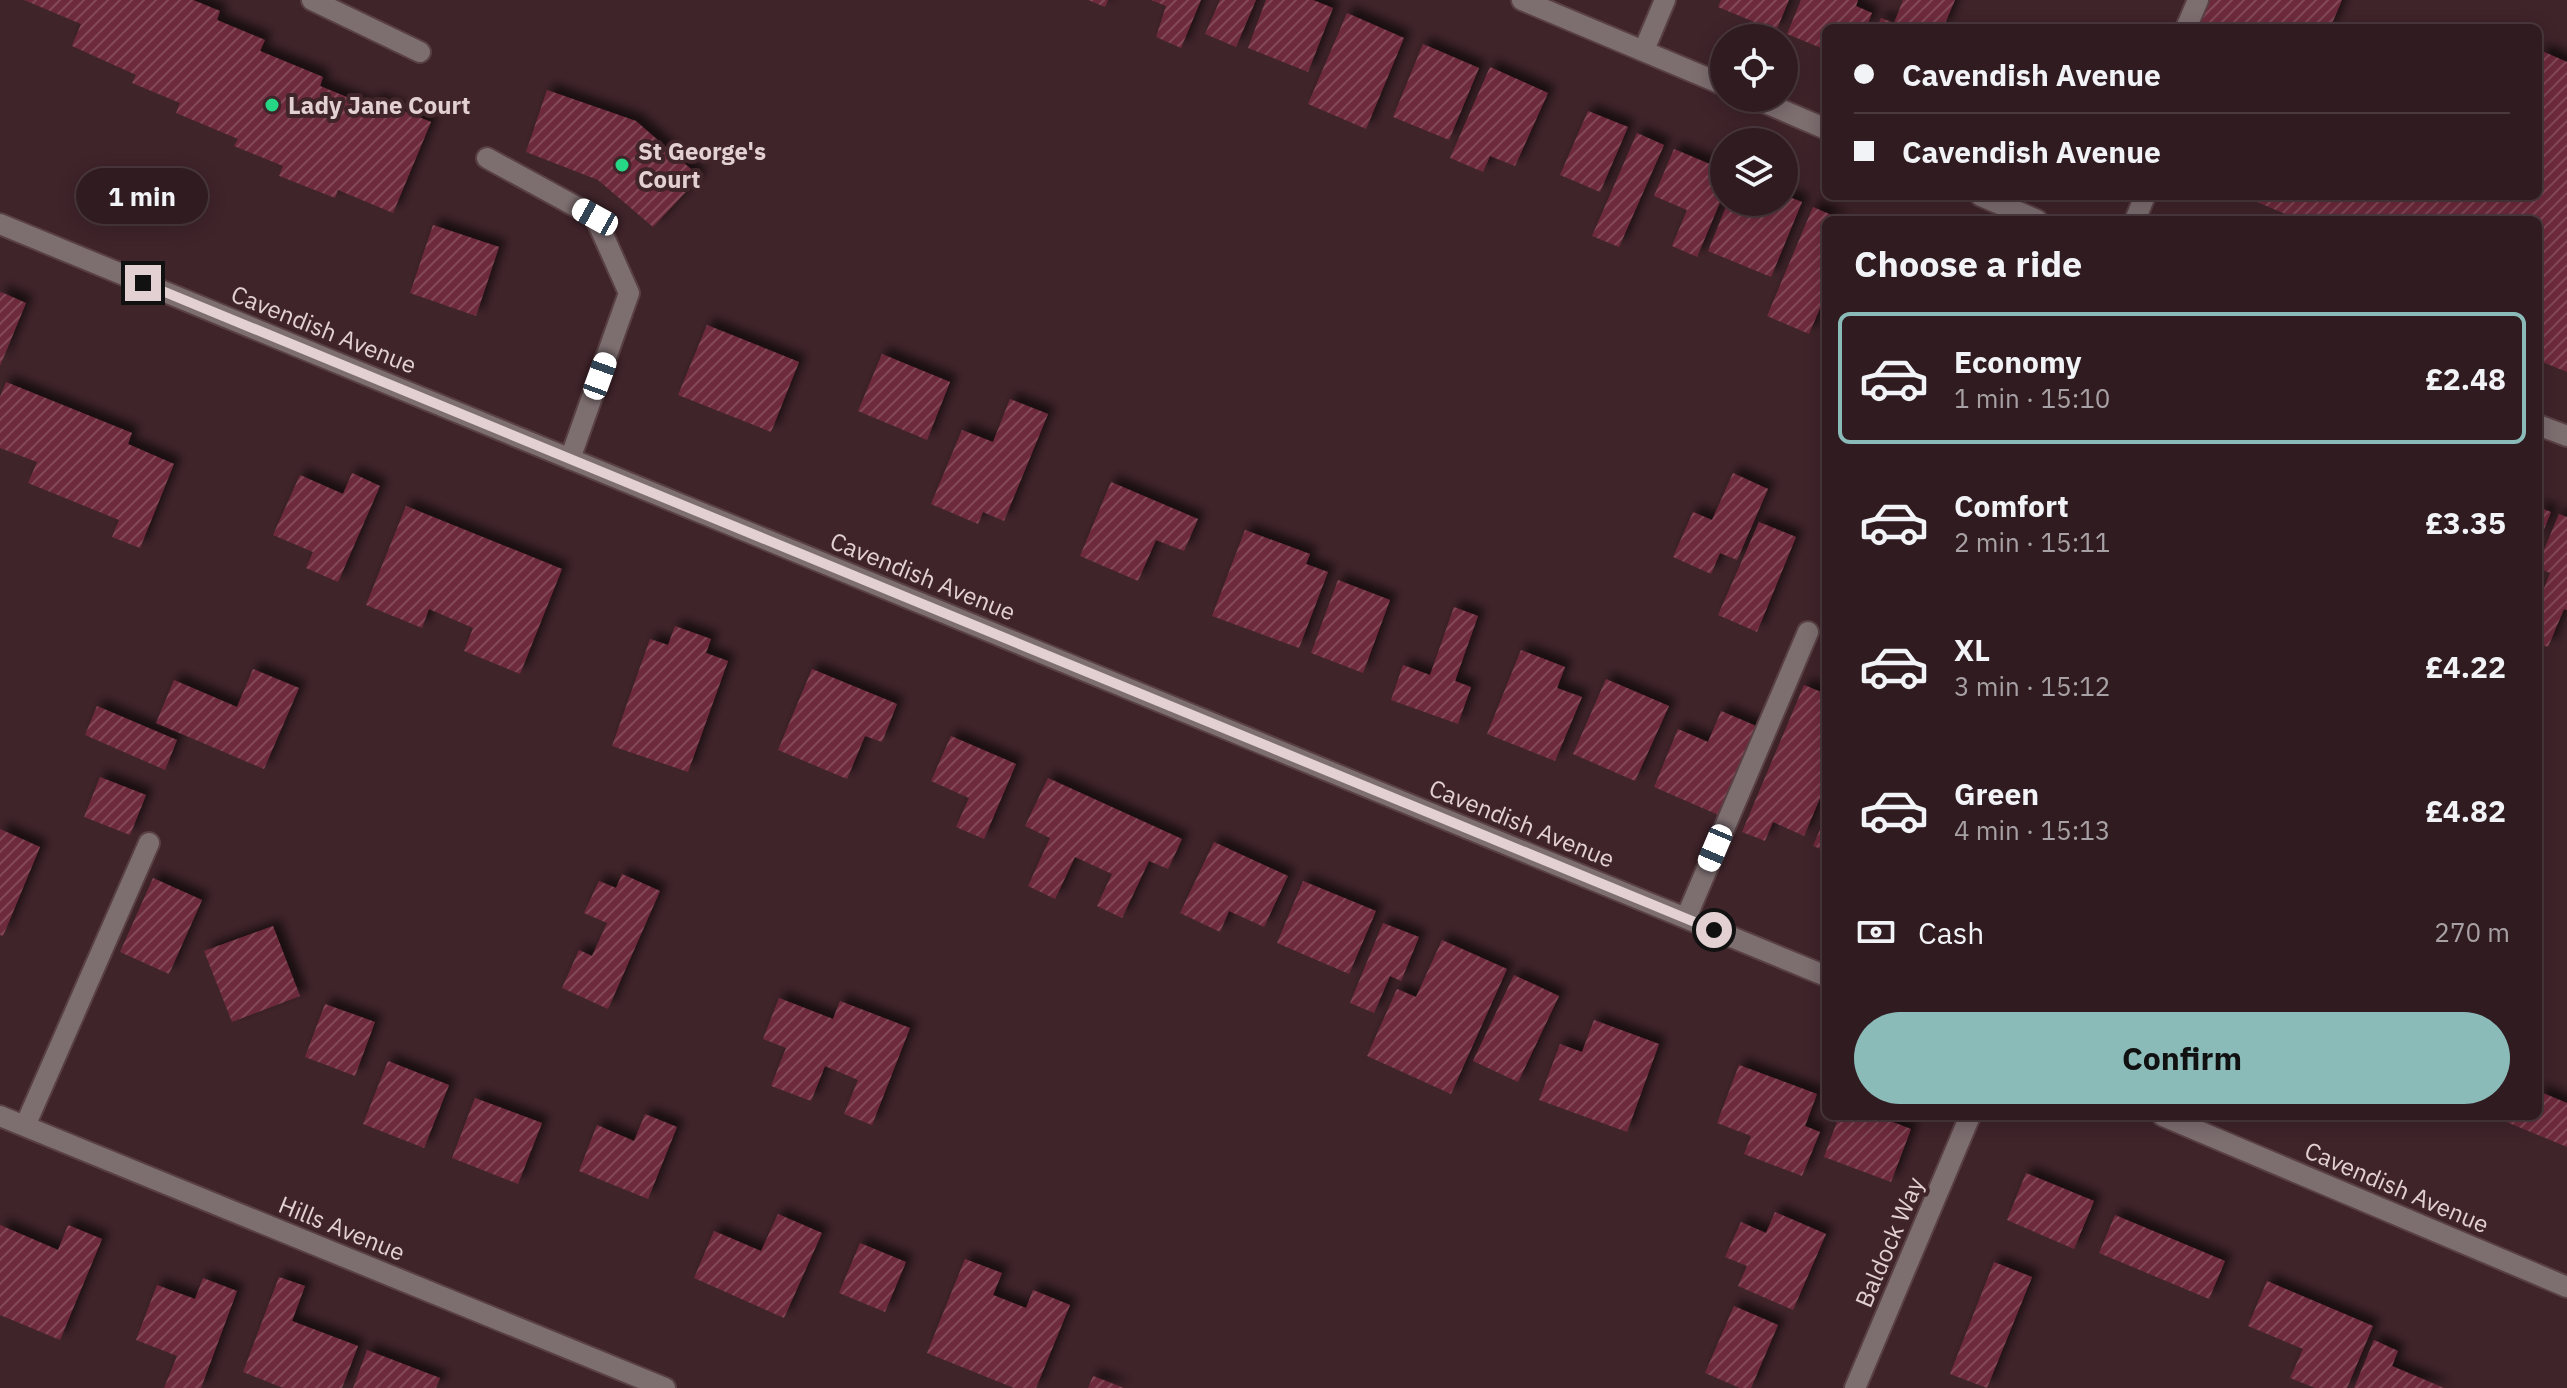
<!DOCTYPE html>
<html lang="en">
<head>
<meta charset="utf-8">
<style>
	:root { --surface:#2f1b20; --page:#372429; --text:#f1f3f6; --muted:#a7a1a5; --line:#4a393e; --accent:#8bbbb9 }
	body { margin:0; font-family:"IBM Plex Sans",sans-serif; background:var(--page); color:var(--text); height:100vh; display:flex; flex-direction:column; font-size:30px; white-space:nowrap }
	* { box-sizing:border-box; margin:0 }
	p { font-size:26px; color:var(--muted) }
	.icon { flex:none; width:44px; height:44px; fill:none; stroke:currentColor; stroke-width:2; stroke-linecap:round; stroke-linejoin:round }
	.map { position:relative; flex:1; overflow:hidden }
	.details { position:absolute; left:1822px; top:216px; width:720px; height:904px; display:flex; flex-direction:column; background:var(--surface); border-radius:12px; box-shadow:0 4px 20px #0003,0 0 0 2px var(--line) }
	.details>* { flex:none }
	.hud { position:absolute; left:1822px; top:24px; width:720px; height:176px; border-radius:12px; box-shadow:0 4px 20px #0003,0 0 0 2px var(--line); display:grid; align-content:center; height:176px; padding:0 32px; background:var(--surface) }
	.controls { position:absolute; left:1710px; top:24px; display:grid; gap:16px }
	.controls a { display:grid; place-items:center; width:88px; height:88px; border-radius:50%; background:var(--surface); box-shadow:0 4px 20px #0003,0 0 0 2px var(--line); font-size:40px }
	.end { position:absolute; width:36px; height:36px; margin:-18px; border:10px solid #e2d0d3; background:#111; box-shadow:0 0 0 4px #111 }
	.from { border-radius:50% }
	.bubble { position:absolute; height:56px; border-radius:28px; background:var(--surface); box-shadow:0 4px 20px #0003,0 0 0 2px var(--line); font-size:26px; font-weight:700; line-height:56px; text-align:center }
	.car { position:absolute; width:24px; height:48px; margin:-24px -12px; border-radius:10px; box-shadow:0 0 6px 2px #0007; background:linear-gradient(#fff 24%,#345 0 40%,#fff 0 76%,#345 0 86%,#fff 0) }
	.hud b { display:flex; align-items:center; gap:28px; height:76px; font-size:30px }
	.hud b+b { border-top:2px solid var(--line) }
	.hud i { width:20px; height:20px; background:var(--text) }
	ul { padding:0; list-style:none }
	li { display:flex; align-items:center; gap:24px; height:132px; margin:0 16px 12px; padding:0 16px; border:4px solid transparent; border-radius:12px }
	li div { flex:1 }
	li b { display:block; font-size:30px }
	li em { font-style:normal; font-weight:700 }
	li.on { border-color:var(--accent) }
	li>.icon { width:72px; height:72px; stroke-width:1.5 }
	h2 { padding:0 32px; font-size:36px; line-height:96px }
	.pay { display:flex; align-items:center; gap:20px; height:88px; padding:0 32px; font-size:30px }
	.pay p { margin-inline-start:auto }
	.cta { display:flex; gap:16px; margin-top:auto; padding:16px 32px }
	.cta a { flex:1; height:92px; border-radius:48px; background:var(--accent); color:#111; font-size:32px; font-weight:700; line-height:92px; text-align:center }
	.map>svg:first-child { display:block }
	.building { fill:url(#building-hatch); filter:url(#shadow) }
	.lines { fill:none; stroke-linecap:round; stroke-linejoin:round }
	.minor-casing { stroke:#594045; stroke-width:24 }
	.minor { stroke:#7d6e70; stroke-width:20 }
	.route { stroke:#e2d0d3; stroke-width:10 }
	.poi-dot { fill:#26d886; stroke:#3f242a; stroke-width:3 }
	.labels { text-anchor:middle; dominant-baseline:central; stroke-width:8; stroke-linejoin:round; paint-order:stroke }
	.poi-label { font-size:24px; font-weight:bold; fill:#e2d0d3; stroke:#3f242a; text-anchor:start }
	.street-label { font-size:24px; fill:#e2d0d3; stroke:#3f242a }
</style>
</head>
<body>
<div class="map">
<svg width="2567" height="1388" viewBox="0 0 2567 1388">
	<defs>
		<pattern id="building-hatch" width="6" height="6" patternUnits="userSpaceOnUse" patternTransform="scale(2)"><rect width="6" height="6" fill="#6e2a3c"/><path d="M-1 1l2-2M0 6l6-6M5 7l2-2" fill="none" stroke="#824857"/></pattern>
		<filter id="shadow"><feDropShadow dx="7" dy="-7" stdDeviation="4" flood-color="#0009"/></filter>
	</defs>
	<rect width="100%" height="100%" fill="#3f242a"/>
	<path class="building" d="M24,0H193L220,11L217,20L265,40L260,51L323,77L320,86L371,107L374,99L431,122L393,213L338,190L335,198L279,176L283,166L234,146L238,139L176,113L180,103L132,83L136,75L72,46L81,24Z
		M1088,0H1108L1105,7Z
		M1151,0H1201L1181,48L1156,37L1166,6Z
		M1220,0H1256L1236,47L1205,34Z
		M1266,0H1313L1333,8L1308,72L1248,48Z
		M1721,0H1789L1776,31L1718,7Z
		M1801,0H1858L1856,6L1872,13L1866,28H1826V50L1787,34Z
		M1903,0H1955L1943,28H1876L1881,18L1894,23Z
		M2206,0H2342L2330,28H2194Z
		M1347,13L1404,38L1366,129L1308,104Z
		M1423,44L1479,68L1449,140L1393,117Z
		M2542,51L2567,62V372L2540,361L2544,352L2538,350V220H2299L2243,196H2538V59Z
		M1490,67L1548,93L1515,166L1490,156L1483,172L1450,158Z
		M547,90L636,121L700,177L653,227L598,180L526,152Z
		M1588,111L1628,127L1600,192L1560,175Z
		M1637,133L1664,145L1619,247L1592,236Z
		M1674,149L1724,170V193L1697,257L1672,246L1687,210L1654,196Z
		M1784,195L1802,202L1771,277L1708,251L1728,202H1784Z
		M1813,207L1843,220H1826V294L1809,334L1767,316Z
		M433,225L499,247L476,316L410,293Z
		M1,292L26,303L0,366V294Z
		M707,325L799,362L771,432L678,395Z
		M882,354L950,382L927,440L858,411Z
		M6,382L132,433L128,444L174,464L140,548L112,537L119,520L28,483L37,462L0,448V397Z
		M1010,399L1048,414L1004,521L983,512L978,524L931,504L962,430L993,442Z
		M352,473L380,486L338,582L306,568L313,552L273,535L300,475L343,494Z
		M1733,473L1768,489L1737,560L1720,553L1711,574L1673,557L1693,512L1712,520Z
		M1111,482L1198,519L1184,551L1156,540L1138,581L1080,556Z
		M406,506L562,569L520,674L464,651L473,628L429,609L422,628L366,605Z
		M2538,507L2551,512L2538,544Z
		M2559,514L2567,517V610L2564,609L2548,647L2538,643V604L2550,573L2538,568V564Z
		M1759,522L1796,537L1757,632L1718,615Z
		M1245,530L1310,554L1306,564L1328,572L1299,648L1212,616Z
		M1338,580L1390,600L1363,673L1311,653Z
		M1454,607L1478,616L1455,681L1471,687L1458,724L1391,700L1403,665L1430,675Z
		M675,626L711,639L706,653L728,661L688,772L612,746L650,639L668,645Z
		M1521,650L1565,667L1557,688L1582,697L1555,761L1487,734Z
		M253,669L299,688L264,769L156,723L174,680L237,707Z
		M812,669L897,704L882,742L865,736L847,779L778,750Z
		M1606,679L1669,706L1635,781L1573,754Z
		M1804,685L1826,694V784L1804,836L1773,822L1765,841L1742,832Z
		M97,706L177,740L165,770L85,735Z
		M1721,711L1761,728L1723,817L1654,787L1678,729L1708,742Z
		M951,736L1016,764L984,839L956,827L969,798L931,781Z
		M100,777L146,795L130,835L84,817Z
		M1048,778L1182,839L1168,869L1149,861L1122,918L1097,906L1112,874L1075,857L1055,899L1028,886L1050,838L1025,826Z
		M1826,815V851L1813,846Z
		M0,829L40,847L3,936L0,935Z
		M1214,842L1288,876L1264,927L1229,911L1220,932L1180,913Z
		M622,874L660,891L608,1009L562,988L579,950L592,956L607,923L584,913L599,881L616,888Z
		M153,878L202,900L169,974L120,952Z
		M1303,881L1376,911L1349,974L1277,943Z
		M1383,923L1419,937L1401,981L1390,976L1374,1013L1350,1003Z
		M273,926L300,996L232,1022L204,951Z
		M1442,940L1507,969L1451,1094L1367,1056L1397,989L1416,997Z
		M1514,975L1559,996L1518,1082L1473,1061Z
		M779,998L833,1019L840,1001L910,1028L872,1125L844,1114L858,1080L825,1066L811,1101L771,1086L786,1048L763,1039Z
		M325,1004L375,1022L355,1076L305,1057Z
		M1594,1020L1659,1044L1627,1132L1539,1100L1560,1044L1582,1052Z
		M388,1061L449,1085L424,1148L363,1124Z
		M1739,1065L1817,1094L1805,1126L1820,1132L1802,1176L1744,1154L1751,1136L1717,1123Z
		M2538,1091L2567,1103V1147L2492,1116H2538Z
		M475,1098L542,1123L518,1184L452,1158Z
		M645,1114L677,1127L648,1199L579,1171L597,1125L634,1141Z
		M1839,1116H1877L1911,1129L1891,1182L1824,1157Z
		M2026,1173L2094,1201L2074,1249L2007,1220Z
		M1775,1212L1826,1234L1793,1310L1738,1286L1747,1266L1725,1257L1741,1222L1766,1233Z
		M778,1214L822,1233L784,1318L694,1278L714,1231L761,1251Z
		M2115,1215L2225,1261L2209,1299L2099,1253Z
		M0,1225L58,1250L68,1225L102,1239L60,1340L0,1315Z
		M860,1243L906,1262L885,1312L839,1293Z
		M965,1259L1002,1273L993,1295L1026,1308L1033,1290L1070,1305L1036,1388H1014L927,1353Z
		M1994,1262L2032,1277L1987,1388L1950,1374Z
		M279,1277L305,1286L292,1321L358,1346L342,1388H283L243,1372Z
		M203,1278L237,1291L201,1388H164L177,1356L136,1340L157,1285L195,1299Z
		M2267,1281L2373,1326L2347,1388H2315L2290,1378L2303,1349L2248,1326Z
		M1734,1306L1778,1325L1751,1388H1740L1705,1373Z
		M2374,1340L2398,1351L2392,1366L2444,1388H2354Z
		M367,1350L440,1378L436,1388H353Z
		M1093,1376L1124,1388H1088Z"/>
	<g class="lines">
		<g class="minor-casing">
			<path id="minor" d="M312,0L420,52
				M1522,0L1724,85
				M2186,28L2198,0
				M1644,50L1665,0
				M1754,98L1826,129
				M487,158L595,217L629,293L570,459
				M1981,196L2037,220
				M2135,220L2145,196
				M0,224L1826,976
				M2538,425L2567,436
				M1686,918L1808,632
				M0,1116L665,1388
				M2163,1116L2567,1287
				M25,1126L149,843
				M1855,1388L1970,1116"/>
		</g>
		<use href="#minor" class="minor"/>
	</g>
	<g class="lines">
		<path class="route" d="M143,283L1714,930"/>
	</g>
	<g class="poi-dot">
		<circle cx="272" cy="105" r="8"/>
		<circle cx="622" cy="165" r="8"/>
	</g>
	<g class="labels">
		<g class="poi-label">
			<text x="288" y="105">Lady Jane Court</text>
			<text x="638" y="151">St George's<tspan x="638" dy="28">Court</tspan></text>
		</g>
		<g class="street-label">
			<text transform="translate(324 329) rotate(22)">Cavendish Avenue</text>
			<text transform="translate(923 576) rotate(22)">Cavendish Avenue</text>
			<text transform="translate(1522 823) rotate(22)">Cavendish Avenue</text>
			<text transform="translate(2397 1187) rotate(23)">Cavendish Avenue</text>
			<text transform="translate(342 1228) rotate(22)">Hills Avenue</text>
			<text transform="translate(1889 1242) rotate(-67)">Baldock Way</text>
		</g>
	</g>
</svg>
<div class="controls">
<a><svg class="icon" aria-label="locate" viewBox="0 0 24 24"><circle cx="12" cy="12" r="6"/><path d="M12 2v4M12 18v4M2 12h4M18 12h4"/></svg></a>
<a><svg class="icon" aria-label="layers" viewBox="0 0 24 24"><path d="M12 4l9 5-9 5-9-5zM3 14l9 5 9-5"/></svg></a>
</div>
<i class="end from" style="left:1714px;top:930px"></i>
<i class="end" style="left:143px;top:283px"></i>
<div class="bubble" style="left:76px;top:168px;width:132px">1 min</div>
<i class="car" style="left:595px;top:217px;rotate:299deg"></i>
<i class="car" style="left:600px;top:376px;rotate:20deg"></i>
<i class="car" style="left:1715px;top:848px;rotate:203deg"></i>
<div class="hud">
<b><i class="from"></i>Cavendish Avenue</b>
<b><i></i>Cavendish Avenue</b>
</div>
<section class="details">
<h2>Choose a ride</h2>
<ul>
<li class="on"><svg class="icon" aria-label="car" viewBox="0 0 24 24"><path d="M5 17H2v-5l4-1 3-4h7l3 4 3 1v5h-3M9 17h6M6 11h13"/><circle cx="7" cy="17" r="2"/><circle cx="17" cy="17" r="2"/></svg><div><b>Economy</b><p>1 min · 15:10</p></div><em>£2.48</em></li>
<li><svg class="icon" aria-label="car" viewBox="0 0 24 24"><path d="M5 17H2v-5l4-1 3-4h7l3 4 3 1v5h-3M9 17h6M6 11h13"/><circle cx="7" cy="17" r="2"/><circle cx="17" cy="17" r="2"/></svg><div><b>Comfort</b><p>2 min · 15:11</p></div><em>£3.35</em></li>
<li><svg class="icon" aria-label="car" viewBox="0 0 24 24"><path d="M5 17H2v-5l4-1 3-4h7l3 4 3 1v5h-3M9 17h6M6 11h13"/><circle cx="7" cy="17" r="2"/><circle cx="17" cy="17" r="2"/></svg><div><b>XL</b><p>3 min · 15:12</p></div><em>£4.22</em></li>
<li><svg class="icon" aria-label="car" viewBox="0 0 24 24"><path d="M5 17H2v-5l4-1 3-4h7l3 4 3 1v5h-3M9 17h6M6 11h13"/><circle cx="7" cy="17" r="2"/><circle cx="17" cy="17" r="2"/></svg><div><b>Green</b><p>4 min · 15:13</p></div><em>£4.82</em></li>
</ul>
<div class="pay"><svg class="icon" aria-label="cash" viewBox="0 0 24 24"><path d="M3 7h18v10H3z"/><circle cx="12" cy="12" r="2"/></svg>Cash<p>270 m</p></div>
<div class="cta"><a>Confirm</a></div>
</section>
</div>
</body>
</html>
